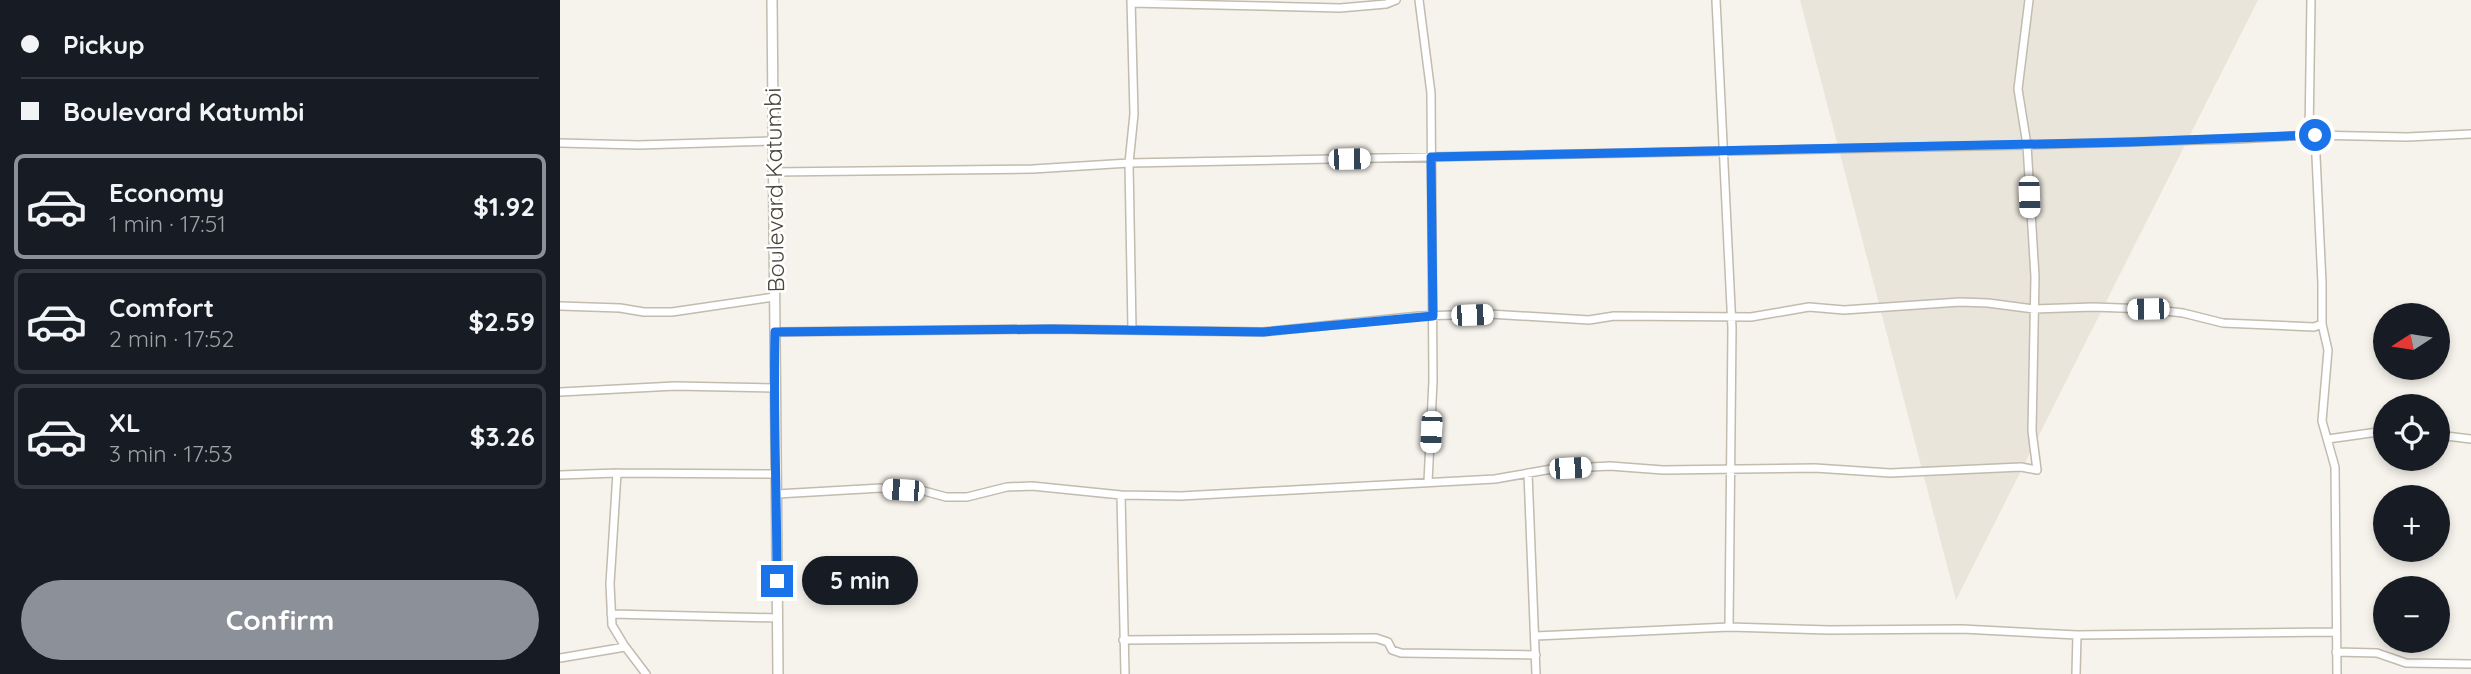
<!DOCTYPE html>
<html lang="en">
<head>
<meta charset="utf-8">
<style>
	:root { --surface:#171b24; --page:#242831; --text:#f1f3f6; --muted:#9ea1a6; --line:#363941; --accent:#8c9099 }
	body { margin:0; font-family:Quicksand,sans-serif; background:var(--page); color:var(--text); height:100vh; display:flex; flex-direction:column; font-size:26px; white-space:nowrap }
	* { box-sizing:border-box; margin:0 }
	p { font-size:23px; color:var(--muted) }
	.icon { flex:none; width:38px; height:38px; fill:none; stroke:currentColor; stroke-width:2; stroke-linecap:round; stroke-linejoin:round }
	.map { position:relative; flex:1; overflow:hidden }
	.sheet { display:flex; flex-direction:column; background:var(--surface); width:560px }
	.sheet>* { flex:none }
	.hud { display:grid; align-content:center; height:154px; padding:0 21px; background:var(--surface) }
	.needle { width:46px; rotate:258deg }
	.controls { position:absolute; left:1813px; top:303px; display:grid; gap:14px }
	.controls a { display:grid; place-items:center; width:77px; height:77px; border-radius:50%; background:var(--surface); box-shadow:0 4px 10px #0003; font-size:35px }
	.end { position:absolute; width:32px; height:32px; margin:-16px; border:9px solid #1a73e8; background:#fff; box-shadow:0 0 0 4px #fff }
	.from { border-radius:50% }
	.bubble { position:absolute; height:49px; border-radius:24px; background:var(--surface); box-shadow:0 4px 10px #0003; font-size:23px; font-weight:800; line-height:49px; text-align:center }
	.car { position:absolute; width:21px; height:42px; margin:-21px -10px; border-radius:9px; box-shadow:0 0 5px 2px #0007; background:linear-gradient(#fff 24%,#345 0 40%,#fff 0 76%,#345 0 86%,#fff 0) }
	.hud b { display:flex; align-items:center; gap:24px; height:66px; font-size:26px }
	.hud b+b { border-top:2px solid var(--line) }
	.hud i { width:18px; height:18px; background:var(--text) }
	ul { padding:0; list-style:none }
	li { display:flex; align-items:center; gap:21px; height:105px; margin:0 14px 10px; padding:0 7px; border:4px solid var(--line); border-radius:10px }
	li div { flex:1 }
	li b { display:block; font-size:26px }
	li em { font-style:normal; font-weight:800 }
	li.active { border-color:var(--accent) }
	li>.icon { width:63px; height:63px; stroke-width:1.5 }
	.primary-button { display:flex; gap:14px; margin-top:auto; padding:14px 21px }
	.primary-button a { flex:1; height:80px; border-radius:42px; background:var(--accent); color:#fff; font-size:28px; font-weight:800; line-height:80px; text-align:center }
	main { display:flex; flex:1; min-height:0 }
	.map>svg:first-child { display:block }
	.residential { fill:#eae5da }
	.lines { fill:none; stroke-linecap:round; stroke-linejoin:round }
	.minor-casing { stroke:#c2bbae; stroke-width:10 }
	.tertiary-casing { stroke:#c2bbae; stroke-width:12 }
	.minor { stroke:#fff; stroke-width:7 }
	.tertiary { stroke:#fff; stroke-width:9 }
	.route { stroke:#1a73e8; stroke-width:9 }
	.labels { text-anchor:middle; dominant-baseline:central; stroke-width:5; stroke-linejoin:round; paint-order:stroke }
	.street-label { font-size:23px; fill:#4b4439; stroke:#fff }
</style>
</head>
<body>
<main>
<section class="sheet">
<div class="hud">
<b><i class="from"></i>Pickup</b>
<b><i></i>Boulevard Katumbi</b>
</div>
<ul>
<li class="active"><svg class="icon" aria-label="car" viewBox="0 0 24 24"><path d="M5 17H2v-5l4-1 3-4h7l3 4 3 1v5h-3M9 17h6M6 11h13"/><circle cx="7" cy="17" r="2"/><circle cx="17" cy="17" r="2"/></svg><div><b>Economy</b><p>1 min · 17:51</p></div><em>$1.92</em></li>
<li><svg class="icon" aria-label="car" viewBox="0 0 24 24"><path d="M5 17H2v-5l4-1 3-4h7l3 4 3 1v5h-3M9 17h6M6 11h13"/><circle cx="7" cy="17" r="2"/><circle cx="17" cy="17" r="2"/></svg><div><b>Comfort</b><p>2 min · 17:52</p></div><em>$2.59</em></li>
<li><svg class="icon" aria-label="car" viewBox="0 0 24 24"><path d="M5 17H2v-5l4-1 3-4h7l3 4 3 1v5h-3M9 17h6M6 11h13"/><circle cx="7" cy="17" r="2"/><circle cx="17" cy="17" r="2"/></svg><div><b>XL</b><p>3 min · 17:53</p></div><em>$3.26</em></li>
</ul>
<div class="primary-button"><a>Confirm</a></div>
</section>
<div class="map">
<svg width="1911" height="674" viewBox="0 0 1911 674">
	<rect width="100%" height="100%" fill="#f6f3ec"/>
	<path class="residential" d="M1240,0H1698L1396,600Z"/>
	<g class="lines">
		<g class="minor-casing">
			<path id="minor" d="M571,0L574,114L569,163L572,329
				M859,0L871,93L873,381L868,482
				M1156,0L1172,328L1169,627
				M571,3L780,8L826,4L836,0
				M1749,135L1751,0
				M1755,135L1762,283V324L1768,350L1762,421L1775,467L1777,674
				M0,143L79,145L213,141
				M213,172L473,169L569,163L1467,145L1677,139L1749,135L1847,137L1911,134
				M0,306L60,308L84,312H112L214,297
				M215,332L491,329L703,332L859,316L929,314L1029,320L1054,316L1191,317L1249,307L1284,310L1400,302L1428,303L1474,309L1533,307L1588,309L1623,313L1663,323L1754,327L1762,324
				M0,392L115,386L214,388
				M1878,435L1911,439
				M1768,439L1825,431
				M57,473L50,584L52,625L64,645L86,674
				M968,473L976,674
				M0,475L57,473L214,474
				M217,494L321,488L364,491L386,497H407L447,487L472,486L561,495L621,496L935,479L992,469L1050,466L1103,470L1255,468L1330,473L1461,467L1477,470L1472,431L1475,277L1467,145L1458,89L1469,0
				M561,495L565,674
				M51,614L218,618
				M976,636L1169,627L1269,630L1402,629L1517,635L1776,632
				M563,640L816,638L828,642L832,650L841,653L976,655
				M1776,652L1817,653L1846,663L1911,664
				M0,658L65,647
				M1516,674L1517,635"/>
		</g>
		<g class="tertiary-casing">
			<path id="tertiary" d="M212,0L218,674"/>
		</g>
		<use href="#minor" class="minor"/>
		<use href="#tertiary" class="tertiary"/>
	</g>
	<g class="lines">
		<path class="route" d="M217,581C217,498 213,415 215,332L491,329L703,332L873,316L871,157L1572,142L1755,135"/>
	</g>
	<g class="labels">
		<g class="street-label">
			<text transform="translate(214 190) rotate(-91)">Boulevard Katumbi</text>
		</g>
	</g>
</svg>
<div class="controls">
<a><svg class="needle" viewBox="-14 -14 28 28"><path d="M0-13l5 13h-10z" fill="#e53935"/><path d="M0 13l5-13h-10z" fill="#9ea1a6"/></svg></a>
<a><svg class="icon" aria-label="locate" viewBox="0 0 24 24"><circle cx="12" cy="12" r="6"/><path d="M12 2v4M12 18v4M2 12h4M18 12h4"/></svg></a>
<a>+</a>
<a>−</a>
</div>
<i class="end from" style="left:1755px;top:135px"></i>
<i class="end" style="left:217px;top:581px"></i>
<div class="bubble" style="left:242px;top:556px;width:116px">5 min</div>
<i class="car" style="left:789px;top:159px;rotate:89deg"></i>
<i class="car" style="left:1469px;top:197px;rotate:178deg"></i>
<i class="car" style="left:1588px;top:309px;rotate:269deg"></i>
<i class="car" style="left:912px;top:315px;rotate:88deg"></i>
<i class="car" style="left:871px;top:432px;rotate:183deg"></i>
<i class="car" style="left:1010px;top:468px;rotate:87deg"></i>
<i class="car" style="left:343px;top:490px;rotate:274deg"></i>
</div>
</main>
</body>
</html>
